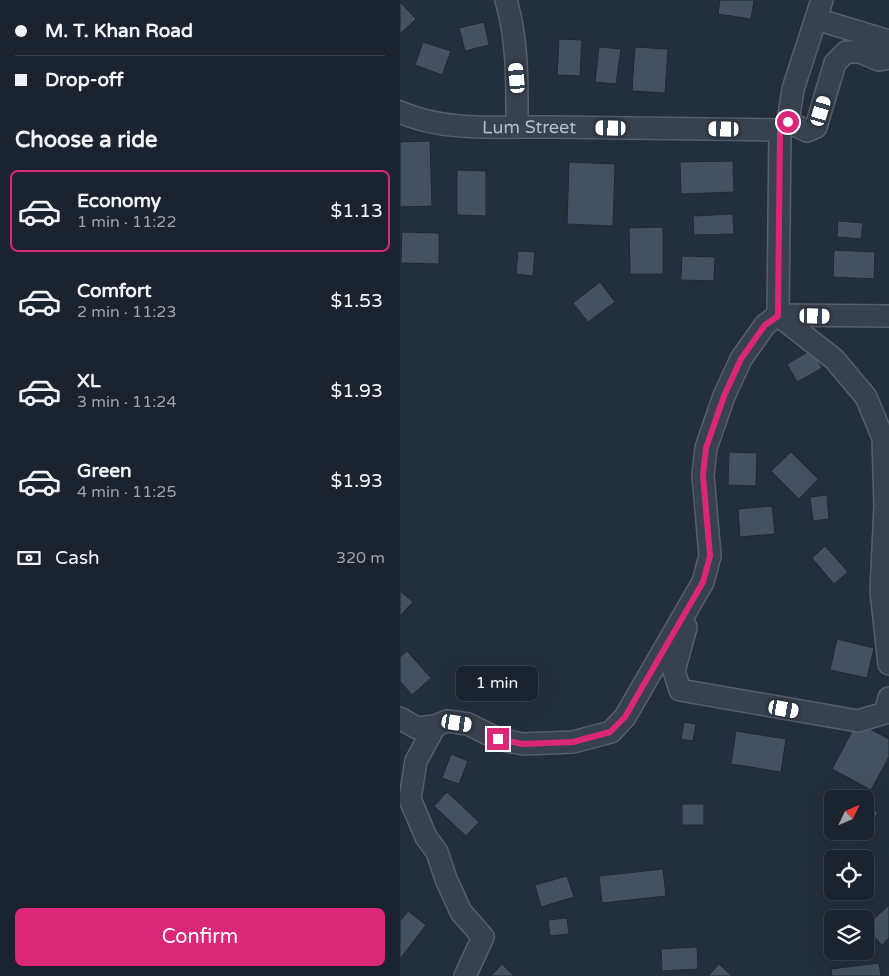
<!DOCTYPE html>
<html lang="en">
<head>
<meta charset="utf-8">
<style>
	:root { --surface:#1b232e; --page:#242b36; --text:#f1f3f6; --muted:#a0a4aa; --line:#39404a; --accent:#db2777 }
	body { margin:0; font-family:"Varela Round",sans-serif; background:var(--page); color:var(--text); height:100vh; display:flex; flex-direction:column; font-size:19px; white-space:nowrap }
	* { box-sizing:border-box; margin:0 }
	p { font-size:16px; color:var(--muted) }
	.icon { flex:none; width:28px; height:28px; fill:none; stroke:currentColor; stroke-width:2; stroke-linecap:round; stroke-linejoin:round }
	.map { position:relative; flex:1; overflow:hidden }
	.drawer { display:flex; flex-direction:column; background:var(--surface); width:400px }
	.drawer>* { flex:none }
	.hud { display:grid; align-content:center; height:110px; padding:0 15px; background:var(--surface) }
	.needle { width:32px; rotate:46deg }
	.tools { position:absolute; left:424px; top:790px; display:grid; gap:10px }
	.tools a { display:grid; place-items:center; width:50px; height:50px; border-radius:8px; background:var(--surface); box-shadow:0 5px 20px #0002,0 0 0 1px var(--line); font-size:25px }
	.end { position:absolute; width:22px; height:22px; margin:-11px; border:6px solid #db2777; background:#fff; box-shadow:0 0 0 2px #fff }
	.from { border-radius:50% }
	.bubble { position:absolute; height:35px; border-radius:8px; background:var(--surface); box-shadow:0 5px 20px #0002,0 0 0 1px var(--line); font-size:16px; font-weight:600; line-height:35px; text-align:center }
	.car { position:absolute; width:15px; height:30px; margin:-15px -8px; border-radius:6px; box-shadow:0 0 4px 1px #0007; background:linear-gradient(#fff 24%,#345 0 40%,#fff 0 76%,#345 0 86%,#fff 0) }
	.hud b { display:flex; align-items:center; gap:18px; height:48px; font-size:19px }
	.hud b+b { border-top:1px solid var(--line) }
	.hud i { width:12px; height:12px; background:var(--text) }
	ul { padding:0; list-style:none }
	li { display:flex; align-items:center; gap:15px; height:82px; margin:0 10px 8px; padding:0 5px; border:2px solid transparent; border-radius:8px }
	li div { flex:1 }
	li b { display:block; font-size:19px }
	li em { font-style:normal; font-weight:600 }
	li.selected { border-color:var(--accent) }
	li>.icon { width:45px; height:45px; stroke-width:1.5 }
	h2 { padding:0 15px; font-size:22px; line-height:60px }
	.pay { display:flex; align-items:center; gap:12px; height:55px; padding:0 15px; font-size:19px }
	.pay p { margin-inline-start:auto }
	.button { display:flex; gap:10px; margin-top:auto; padding:10px 15px }
	.button a { flex:1; height:58px; border-radius:8px; background:var(--accent); color:#fff; font-size:20px; font-weight:600; line-height:58px; text-align:center }
	main { display:flex; flex:1; min-height:0 }
	.map>svg:first-child { display:block }
	.building { fill:#455162; stroke:#1f2835 }
	.lines { fill:none; stroke-linecap:round; stroke-linejoin:round }
	.minor-casing { stroke:#565f6c; stroke-width:24 }
	.minor { stroke:#38414e; stroke-width:21 }
	.route { stroke:#db2777; stroke-width:6 }
	.labels { text-anchor:middle; dominant-baseline:central; stroke-width:4.5; stroke-linejoin:round; paint-order:stroke }
	.street-label { font-size:18px; fill:#b4bcc9; stroke:#1d2633 }
</style>
</head>
<body>
<main>
<section class="drawer">
<div class="hud">
<b><i class="from"></i>M. T. Khan Road</b>
<b><i></i>Drop-off</b>
</div>
<h2>Choose a ride</h2>
<ul>
<li class="selected"><svg class="icon" aria-label="car" viewBox="0 0 24 24"><path d="M5 17H2v-5l4-1 3-4h7l3 4 3 1v5h-3M9 17h6M6 11h13"/><circle cx="7" cy="17" r="2"/><circle cx="17" cy="17" r="2"/></svg><div><b>Economy</b><p>1 min · 11:22</p></div><em>$1.13</em></li>
<li><svg class="icon" aria-label="car" viewBox="0 0 24 24"><path d="M5 17H2v-5l4-1 3-4h7l3 4 3 1v5h-3M9 17h6M6 11h13"/><circle cx="7" cy="17" r="2"/><circle cx="17" cy="17" r="2"/></svg><div><b>Comfort</b><p>2 min · 11:23</p></div><em>$1.53</em></li>
<li><svg class="icon" aria-label="car" viewBox="0 0 24 24"><path d="M5 17H2v-5l4-1 3-4h7l3 4 3 1v5h-3M9 17h6M6 11h13"/><circle cx="7" cy="17" r="2"/><circle cx="17" cy="17" r="2"/></svg><div><b>XL</b><p>3 min · 11:24</p></div><em>$1.93</em></li>
<li><svg class="icon" aria-label="car" viewBox="0 0 24 24"><path d="M5 17H2v-5l4-1 3-4h7l3 4 3 1v5h-3M9 17h6M6 11h13"/><circle cx="7" cy="17" r="2"/><circle cx="17" cy="17" r="2"/></svg><div><b>Green</b><p>4 min · 11:25</p></div><em>$1.93</em></li>
</ul>
<div class="pay"><svg class="icon" aria-label="cash" viewBox="0 0 24 24"><path d="M3 7h18v10H3z"/><circle cx="12" cy="12" r="2"/></svg>Cash<p>320 m</p></div>
<div class="button"><a>Confirm</a></div>
</section>
<div class="map">
<svg width="489" height="976" viewBox="0 0 489 976">
	<rect width="100%" height="100%" fill="#242f3e"/>
	<path class="building" d="M320,0H354L351,19L318,14Z
		M0,2L16,19L0,34Z
		M84,22L89,45L65,51L59,28Z
		M159,39L182,40L180,76L157,75Z
		M23,42L51,51L42,75L15,65Z
		M199,47L221,49L216,84L195,82Z
		M235,47L268,49L265,93L232,91Z
		M30,141L32,206L0,207V142Z
		M333,161L334,192L281,194L280,162Z
		M169,162L215,164L213,226L167,224Z
		M57,170L86,171V216L57,215Z
		M333,214L334,234L294,235L293,216Z
		M438,221L463,223L461,239L437,237Z
		M263,227V274H230L229,228Z
		M2,232L39,233V264L1,263Z
		M434,250L475,252L474,279L433,277Z
		M118,251L135,252L133,276L116,274Z
		M282,256L315,257L314,281L281,280Z
		M200,282L215,302L188,322L173,303Z
		M411,350L422,368L397,382L387,364Z
		M329,452L357,453L356,486L328,485Z
		M391,452L418,479L399,499L371,471Z
		M427,495L429,519L413,521L410,497Z
		M372,506L375,534L340,537L338,509Z
		M425,546L448,572L434,584L412,558Z
		M0,591L13,602L0,616Z
		M437,639L474,648L467,678L430,670Z
		M7,651L31,678L12,695L0,681V657Z
		M284,722L296,724L293,741L281,739Z
		M457,722L489,739V757L471,790L432,769Z
		M336,731L386,739L381,772L331,764Z
		M51,754L68,761L59,784L42,778Z
		M47,792L79,822L66,836L34,806Z
		M282,804H304V825H282Z
		M465,806L478,812L465,842L449,835L450,831H465Z
		M263,869L266,896L202,903L199,876Z
		M167,876L174,897L141,907L135,885Z
		M489,905V938L482,945L465,927Z
		M8,911L26,925L0,959V921Z
		M167,918L169,934L150,936L148,920Z
		M297,947L298,969L262,971L261,949Z
		M479,963L481,976H432L431,969Z
		M102,964L114,976H91Z
		M319,964L332,976H308Z"/>
	<g class="lines">
		<g class="minor-casing">
			<g id="minor">
				<path d="M106,0C118,41 117,84 117,126"/>
				<path d="M422,0L393,89L388,122L380,130L378,315L434,359L466,397L483,438L485,506L481,591L489,592"/>
				<path d="M416,19L489,41"/>
				<path id="s1" d="M0,112C48,133 102,126 153,127C229,128 305,129 380,130"/>
				<path d="M388,122L407,131L416,127L435,63L446,52H460L479,60L485,59L489,49"/>
				<path d="M481,591L489,664"/>
				<path d="M286,627L274,671L280,690L458,721L485,713L489,698"/>
				<path d="M0,718L17,728L35,726L47,721L68,724L98,739L123,744L173,742L211,732L225,717L303,582L310,556L303,475L306,448L324,396L341,359L365,325L378,315L489,316"/>
				<path d="M35,726L16,761L10,799L26,837L37,852L46,879L61,912L83,937L65,976"/>
			</g>
		</g>
		<use href="#minor" class="minor"/>
	</g>
	<g class="lines">
		<path class="route" d="M98,739L123,744L173,742L210,732L225,717L303,582L310,556L303,475L306,448L324,396L341,359L365,325L378,316L380,130L388,122"/>
	</g>
	<g class="labels">
		<g class="street-label">
			<text stroke="none"><textPath href="#s1" startOffset="131">Lum Street</textPath></text>
		</g>
	</g>
</svg>
<div class="tools">
<a><svg class="needle" viewBox="-14 -14 28 28"><path d="M0-13l5 13h-10z" fill="#e53935"/><path d="M0 13l5-13h-10z" fill="#a0a4aa"/></svg></a>
<a><svg class="icon" aria-label="locate" viewBox="0 0 24 24"><circle cx="12" cy="12" r="6"/><path d="M12 2v4M12 18v4M2 12h4M18 12h4"/></svg></a>
<a><svg class="icon" aria-label="layers" viewBox="0 0 24 24"><path d="M12 4l9 5-9 5-9-5zM3 14l9 5 9-5"/></svg></a>
</div>
<i class="end from" style="left:388px;top:122px"></i>
<i class="end" style="left:98px;top:739px"></i>
<div class="bubble" style="left:56px;top:666px;width:82px">1 min</div>
<i class="car" style="left:117px;top:78px;rotate:355deg"></i>
<i class="car" style="left:421px;top:111px;rotate:17deg"></i>
<i class="car" style="left:211px;top:128px;rotate:271deg"></i>
<i class="car" style="left:324px;top:129px;rotate:271deg"></i>
<i class="car" style="left:415px;top:316px;rotate:91deg"></i>
<i class="car" style="left:384px;top:709px;rotate:100deg"></i>
<i class="car" style="left:57px;top:723px;rotate:99deg"></i>
</div>
</main>
</body>
</html>
